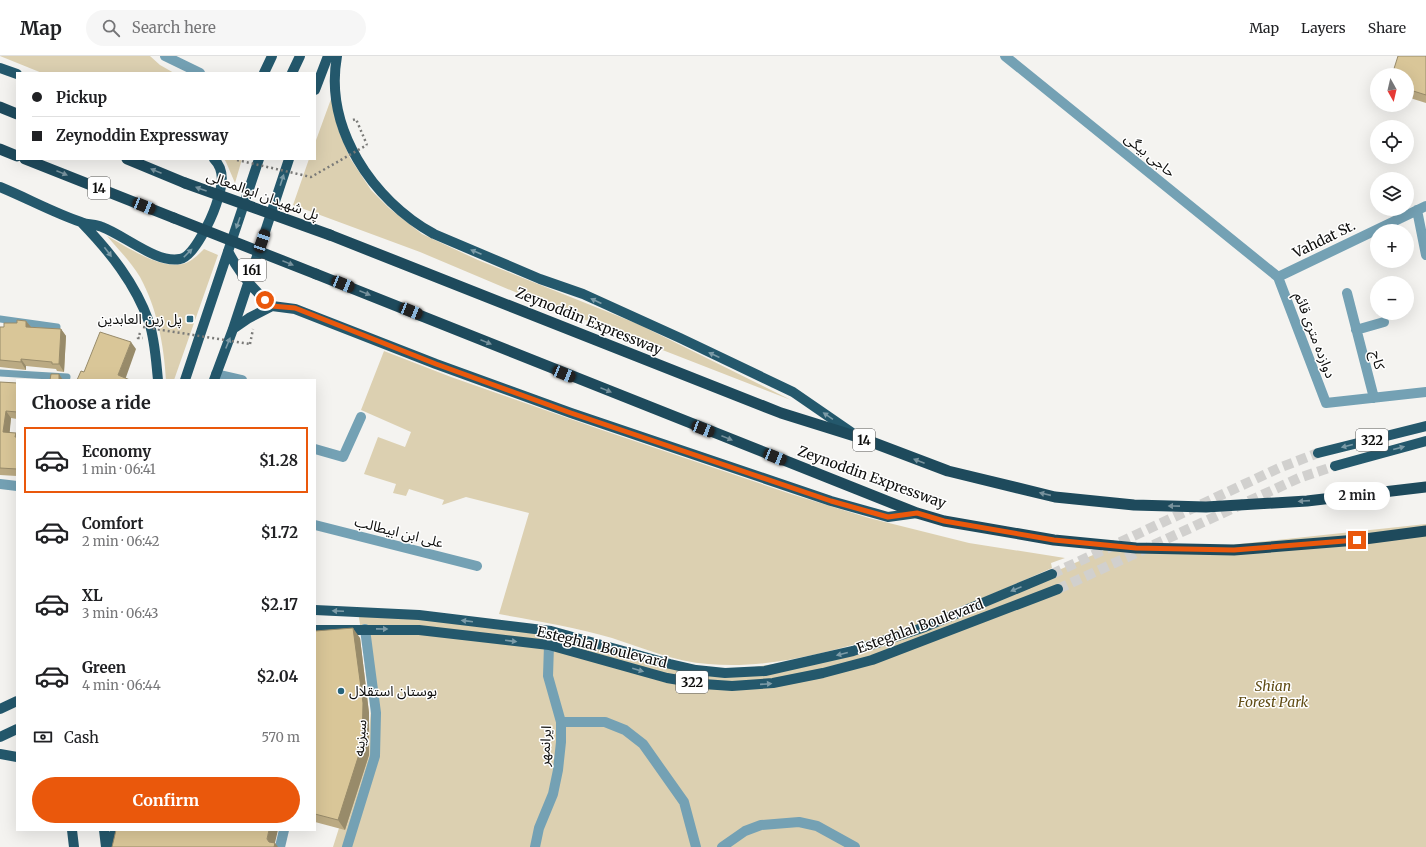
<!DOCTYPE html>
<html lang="en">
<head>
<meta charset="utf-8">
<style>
	:root { --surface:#fff; --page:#f6f6f6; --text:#202124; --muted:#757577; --line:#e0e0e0; --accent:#ea580c }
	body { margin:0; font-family:Merriweather,"Noto Sans Arabic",serif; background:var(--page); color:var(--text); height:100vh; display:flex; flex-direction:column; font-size:15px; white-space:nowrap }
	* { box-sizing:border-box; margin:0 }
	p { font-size:13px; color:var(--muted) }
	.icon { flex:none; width:22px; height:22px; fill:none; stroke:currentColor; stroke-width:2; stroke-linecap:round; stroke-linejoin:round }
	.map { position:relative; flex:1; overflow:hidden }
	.sheet { position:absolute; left:16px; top:323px; width:300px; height:452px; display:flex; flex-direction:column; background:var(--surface); border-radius:0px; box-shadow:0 4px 16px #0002 }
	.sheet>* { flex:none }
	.hud { position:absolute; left:16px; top:16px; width:300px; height:88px; border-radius:0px; box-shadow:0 4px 16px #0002; display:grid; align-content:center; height:88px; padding:0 16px; background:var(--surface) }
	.needle { width:26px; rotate:172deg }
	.tools { position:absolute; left:1370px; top:12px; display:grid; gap:8px }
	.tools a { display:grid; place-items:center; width:44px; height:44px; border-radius:50%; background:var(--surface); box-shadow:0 4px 16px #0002; font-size:20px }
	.end { position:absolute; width:18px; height:18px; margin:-9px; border:5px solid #ea580c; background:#fff; box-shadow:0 0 0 2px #fff }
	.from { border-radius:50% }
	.bubble { position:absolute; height:28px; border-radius:14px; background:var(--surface); box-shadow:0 4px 16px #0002; font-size:13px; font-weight:700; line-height:28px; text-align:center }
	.car { position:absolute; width:12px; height:24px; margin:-12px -6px; border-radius:5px; box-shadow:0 0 3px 1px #0007; background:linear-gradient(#222 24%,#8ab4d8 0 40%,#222 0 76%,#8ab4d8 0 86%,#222 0) }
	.hud b { display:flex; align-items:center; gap:14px; height:38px; font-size:15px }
	.hud b+b { border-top:1px solid var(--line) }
	.hud i { width:10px; height:10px; background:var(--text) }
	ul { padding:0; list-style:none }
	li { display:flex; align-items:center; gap:12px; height:66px; margin:0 8px 6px; padding:0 8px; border:2px solid transparent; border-radius:0px }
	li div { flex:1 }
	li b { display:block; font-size:15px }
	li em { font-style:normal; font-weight:700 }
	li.active { border-color:var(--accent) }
	li>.icon { width:36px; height:36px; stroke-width:1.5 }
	h2 { padding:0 16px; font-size:18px; line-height:48px }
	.pay { display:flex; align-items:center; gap:10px; height:44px; padding:0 16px; font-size:15px }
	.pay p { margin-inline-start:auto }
	.cta { display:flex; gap:8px; margin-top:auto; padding:8px 16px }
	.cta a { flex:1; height:46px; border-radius:24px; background:var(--accent); color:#fff; font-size:16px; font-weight:700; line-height:46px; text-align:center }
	header { display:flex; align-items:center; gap:24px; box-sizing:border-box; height:56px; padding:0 20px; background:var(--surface); border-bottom:1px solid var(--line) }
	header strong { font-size:19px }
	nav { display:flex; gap:22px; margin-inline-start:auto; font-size:14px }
	.search { width:280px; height:36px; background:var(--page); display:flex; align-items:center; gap:10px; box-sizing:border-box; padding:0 14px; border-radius:22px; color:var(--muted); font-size:15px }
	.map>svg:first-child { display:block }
	.green { fill:#dcd0b1 }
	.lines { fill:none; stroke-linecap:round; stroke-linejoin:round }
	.primary-tunnel { stroke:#d1d0ce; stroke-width:10; stroke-dasharray:10 5; stroke-linecap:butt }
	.path { stroke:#7a7a78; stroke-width:2.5; stroke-dasharray:2 3; stroke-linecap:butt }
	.service { stroke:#74a1b4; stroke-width:7 }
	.minor { stroke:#74a1b4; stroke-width:10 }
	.primary { stroke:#24586c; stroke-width:10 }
	.trunk { stroke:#1e4a5c; stroke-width:11 }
	.path-bridge { stroke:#7a7a78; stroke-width:2.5; stroke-dasharray:2 3; stroke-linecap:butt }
	.trunk-bridge { stroke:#1e4a5c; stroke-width:11 }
	.wall { fill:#bbaa83 }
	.shaded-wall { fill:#988b6a }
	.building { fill:#d9c698; stroke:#988b6a }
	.oneway { fill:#78929d }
	.oneway2 { fill:#7c9ba7 }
	.route { stroke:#ea580c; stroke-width:5 }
	.poi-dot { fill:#27647b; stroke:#fff; stroke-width:1.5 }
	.labels { text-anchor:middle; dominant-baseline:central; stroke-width:3; stroke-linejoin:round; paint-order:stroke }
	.shield { fill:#fff; stroke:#565655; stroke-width:1 }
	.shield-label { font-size:13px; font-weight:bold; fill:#0d0d0c }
	.street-label { font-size:14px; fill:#0d0d0c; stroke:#fff }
	.poi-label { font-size:14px; fill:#0d0d0c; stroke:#fff; text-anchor:end }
	.park-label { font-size:14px; font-style:italic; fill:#614d16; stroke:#fff }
</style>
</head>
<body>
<header>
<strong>Map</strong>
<div class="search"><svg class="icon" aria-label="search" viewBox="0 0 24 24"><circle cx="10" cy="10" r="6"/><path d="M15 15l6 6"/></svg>Search here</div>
<nav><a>Map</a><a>Layers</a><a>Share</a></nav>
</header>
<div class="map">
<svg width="1426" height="791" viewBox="0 0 1426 791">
	<rect width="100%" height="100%" fill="#f4f3f0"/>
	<path class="green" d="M0,0H150L160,9L174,17H42Z
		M331,43L338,73L350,102L371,134L389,152L422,178L478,204L638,268L791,344L534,244L420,196L293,149L309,103H315V87Z
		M224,103H242L235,127L226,106Z
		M107,180C128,191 167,219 190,205C195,202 200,197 204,193L218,199L174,324H166C164,289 157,252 140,221C131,206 118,193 107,180Z
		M384,295L451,321L599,373L791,438L869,462L969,487L1065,502L1051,507L1052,512L981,543L1052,517L1118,488L1211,491L1426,468V791H333L369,677L372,641L358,556L566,581L706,613L748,612L793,605L840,595L870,584C817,599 764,613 708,608C675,606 643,592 612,582C575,571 537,565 499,558L529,457L466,441L442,449L444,444L409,433L406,440L393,437L396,428L364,418L378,381L405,391L411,376L361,354Z"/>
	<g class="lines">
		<path class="primary-tunnel" d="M1052,518L1279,412L1318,397
			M1058,533L1299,422L1335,410"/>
		<path class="path" d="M353,64L356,63L367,89
			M237,104V103
			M140,277L138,282H143
			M250,288L253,273"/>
		<path class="service" d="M0,263L57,271
			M0,317L67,321"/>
		<path class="minor" d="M165,0L200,17
			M1005,0L1278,221
			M1417,154L1426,199
			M1278,221L1326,347L1426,336
			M1278,221L1426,150
			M1347,237L1374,342
			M1356,274L1384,266
			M216,318L242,324
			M315,393L343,401L361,361
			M0,428L17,430
			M315,469L477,510
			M561,666H605L625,674L643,688L684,746L696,791
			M280,791L284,774
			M347,791L375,700L376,657L365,573
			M535,791L539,772L553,738L558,714L561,686V666L548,620L549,589
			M722,791L745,775L761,769L799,766L817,770L855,791"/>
		<path class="primary" d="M337,0C324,72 372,144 434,178L540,223L583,238L680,282L793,336L854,378
			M0,12L17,18
			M264,17L272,0
			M292,17L300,0
			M315,34L328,0
			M0,131C27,142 54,157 81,166C88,169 95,168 102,171C124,179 157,208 180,203C194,201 212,161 216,149C221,134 227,116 214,103
			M82,167C110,196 135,227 149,266C155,284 156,305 158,324
			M228,195C239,217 253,234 272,250
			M233,273L249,262L272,250L295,253L436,308L571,357L831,445L888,461L917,457
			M185,324L259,103
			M214,324L233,273L289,103
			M1318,397L1426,370
			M1335,410L1426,385
			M315,554L419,559L551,575L670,608L696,614L725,617L765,615L853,595L925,571L1052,518
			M315,574H419L549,589L667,622L703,628L732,630L773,627L823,617L872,604L1058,533
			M0,653L17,645
			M0,681L17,673
			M0,698L17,701
			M72,774L74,791
			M104,774L106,791
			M111,791L115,774"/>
		<path class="trunk" d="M0,51L17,58
			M0,93L17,100
			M25,103L174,162
			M127,103L185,127
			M330,179L781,357L861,382L948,415L1055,441L1134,449L1206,451L1307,445L1426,431
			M316,218L917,457L944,465L1054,484L1136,492L1234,494L1357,484L1426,475"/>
		<path class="path-bridge" d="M237,104L311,121L367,89
			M143,271L250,288"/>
		<path class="trunk-bridge" d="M185,127L330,179
			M174,162L316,218"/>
	</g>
	<path class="wall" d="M1426,0V47L1407,41V19Z
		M26,265L30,271L61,273L66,280L64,316L57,315L56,313L26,310V314L0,311V271H4Z
		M0,326L17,327V363L11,362L9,377L17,379V420L0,419Z
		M315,575L360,582L369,657V699L345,774L315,766Z"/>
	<path class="shaded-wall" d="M26,265L32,272L26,271Z
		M61,273L66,280L64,316L59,308Z
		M131,286L136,293L125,324L118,319Z
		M21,303L26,310V314L21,306Z
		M59,318L63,324H59Z
		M6,355L11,362L9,384L3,376Z
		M353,572L360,582L369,657V699L345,774L338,764Z
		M269,774H278L274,791H272L267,783Z
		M275,787L278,791H274Z"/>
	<path class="building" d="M1398,0H1426V39L1407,33V19H1392Z
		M17,264L26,265V271L61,273L59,308H52V306L21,303V306L0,304V271H4V267H17Z
		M100,276L131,286L118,319L130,324H77L81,315L84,316Z
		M51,318H59V324H50Z
		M0,326L17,327V356L6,355L3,376L16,377L15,381H17V413L0,412Z
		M353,572L363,647L362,689L338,764L315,758V575Z
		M116,774H269L267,783L269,786L275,787L274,791H112Z"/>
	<defs><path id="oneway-solid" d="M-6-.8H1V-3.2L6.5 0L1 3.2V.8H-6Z"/></defs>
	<g class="oneway">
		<use href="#oneway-solid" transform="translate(156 115) rotate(-158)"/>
		<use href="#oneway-solid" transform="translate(62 117) rotate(22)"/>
		<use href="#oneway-solid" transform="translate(201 133) rotate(-160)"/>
		<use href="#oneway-solid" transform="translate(288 207) rotate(22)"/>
		<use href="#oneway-solid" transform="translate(365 237) rotate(22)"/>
		<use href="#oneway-solid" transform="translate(486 286) rotate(22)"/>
		<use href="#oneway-solid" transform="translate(606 334) rotate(22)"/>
		<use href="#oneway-solid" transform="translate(727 382) rotate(22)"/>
		<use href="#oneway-solid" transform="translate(919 405) rotate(-159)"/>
		<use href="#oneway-solid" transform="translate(1045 438) rotate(-167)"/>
		<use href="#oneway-solid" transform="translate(1304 445) rotate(176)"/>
		<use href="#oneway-solid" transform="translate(1174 450) rotate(-179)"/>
	</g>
	<g class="oneway2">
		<use href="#oneway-solid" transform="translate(282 124) rotate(-72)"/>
		<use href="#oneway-solid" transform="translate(238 167) rotate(109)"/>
		<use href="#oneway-solid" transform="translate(108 196) rotate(53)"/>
		<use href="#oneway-solid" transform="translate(476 196) rotate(-157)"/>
		<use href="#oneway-solid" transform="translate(188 197) rotate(-45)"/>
		<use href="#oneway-solid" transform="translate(596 245) rotate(-155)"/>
		<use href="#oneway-solid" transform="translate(228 287) rotate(-68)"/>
		<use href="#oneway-solid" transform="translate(714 299) rotate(-155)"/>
		<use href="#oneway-solid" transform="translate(828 360) rotate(-146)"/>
		<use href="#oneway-solid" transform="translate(1347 390) rotate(166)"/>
		<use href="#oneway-solid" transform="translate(1399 392) rotate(-15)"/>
		<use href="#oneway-solid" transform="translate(1016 533) rotate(157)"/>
		<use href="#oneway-solid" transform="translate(338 555) rotate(-177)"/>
		<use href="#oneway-solid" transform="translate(467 565) rotate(-173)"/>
		<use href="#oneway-solid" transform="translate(382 573) rotate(1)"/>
		<use href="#oneway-solid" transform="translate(511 585) rotate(7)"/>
		<use href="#oneway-solid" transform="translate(842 598) rotate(166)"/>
		<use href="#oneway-solid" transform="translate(638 614) rotate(16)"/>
		<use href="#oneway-solid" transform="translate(766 628) rotate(-4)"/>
	</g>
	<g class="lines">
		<path class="route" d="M265,244L272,250L295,252L436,308L571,357L831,445L888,461L917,457L944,465L1054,484L1136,492L1234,494L1357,484"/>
	</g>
	<g class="poi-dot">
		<rect x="186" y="259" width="8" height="8" rx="2"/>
		<circle cx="341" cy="635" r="4"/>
	</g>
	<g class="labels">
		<g class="shield">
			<rect x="88" y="121" width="22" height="22" rx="3"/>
			<rect x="238" y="203" width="28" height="22" rx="3"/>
			<rect x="853" y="373" width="22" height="22" rx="3"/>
			<rect x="1356" y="373" width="32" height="22" rx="3"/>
			<rect x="676" y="615" width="32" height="22" rx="3"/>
		</g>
		<g class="shield-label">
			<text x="99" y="132">14</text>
			<text x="252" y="214">161</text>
			<text x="864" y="384">14</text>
			<text x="1372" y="384">322</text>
			<text x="692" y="626">322</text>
		</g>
		<g class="street-label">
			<text transform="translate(1150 99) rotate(39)">حاجی بیگی</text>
			<text transform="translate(263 139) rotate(20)">پل شهیدان ابوالمعالی</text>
			<text transform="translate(1324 183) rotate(-26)">Vahdat St.</text>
			<text transform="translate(589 265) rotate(22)">Zeynoddin Expressway</text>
			<text transform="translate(1315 279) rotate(69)">دوازده متری قائم</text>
			<text transform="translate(1378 304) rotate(76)">کاج</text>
			<text transform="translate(872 421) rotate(20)">Zeynoddin Expressway</text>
			<text transform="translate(399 476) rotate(14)">علی ابن ابیطالب</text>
			<text transform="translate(920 570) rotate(-20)">Esteghlal Boulevard</text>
			<text transform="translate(602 591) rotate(14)">Esteghlal Boulevard</text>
			<text transform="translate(360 682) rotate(-85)">سبزینه</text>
			<text transform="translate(545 690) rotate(-87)">ایرانمهر</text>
		</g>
		<g class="poi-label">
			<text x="182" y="263">پل زین العابدین</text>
			<text x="349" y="635" text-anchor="start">بوستان استقلال</text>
		</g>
		<g class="park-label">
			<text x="1273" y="630">Shian<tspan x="1273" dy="16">Forest Park</tspan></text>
		</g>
	</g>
</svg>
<div class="tools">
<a><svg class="needle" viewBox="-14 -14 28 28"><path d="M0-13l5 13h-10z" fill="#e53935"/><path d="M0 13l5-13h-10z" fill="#757577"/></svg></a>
<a><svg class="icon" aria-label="locate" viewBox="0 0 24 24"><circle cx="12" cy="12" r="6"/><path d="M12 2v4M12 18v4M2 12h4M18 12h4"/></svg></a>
<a><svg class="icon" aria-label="layers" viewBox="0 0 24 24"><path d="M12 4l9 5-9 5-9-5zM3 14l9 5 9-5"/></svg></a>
<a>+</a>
<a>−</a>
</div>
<i class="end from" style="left:265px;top:244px"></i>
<i class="end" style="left:1357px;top:484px"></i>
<div class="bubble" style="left:1324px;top:426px;width:66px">2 min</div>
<i class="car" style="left:144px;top:150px;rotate:112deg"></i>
<i class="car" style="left:262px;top:185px;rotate:19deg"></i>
<i class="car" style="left:343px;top:228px;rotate:112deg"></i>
<i class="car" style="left:411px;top:255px;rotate:112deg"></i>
<i class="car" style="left:564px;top:318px;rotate:112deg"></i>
<i class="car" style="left:703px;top:373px;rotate:111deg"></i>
<i class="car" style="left:775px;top:401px;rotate:112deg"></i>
<div class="hud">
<b><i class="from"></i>Pickup</b>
<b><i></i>Zeynoddin Expressway</b>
</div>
<section class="sheet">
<h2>Choose a ride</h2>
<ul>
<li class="active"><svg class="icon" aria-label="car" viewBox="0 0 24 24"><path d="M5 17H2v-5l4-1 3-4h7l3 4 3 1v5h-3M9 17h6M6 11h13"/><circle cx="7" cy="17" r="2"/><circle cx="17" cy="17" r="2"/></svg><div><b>Economy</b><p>1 min · 06:41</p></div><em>$1.28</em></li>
<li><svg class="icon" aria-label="car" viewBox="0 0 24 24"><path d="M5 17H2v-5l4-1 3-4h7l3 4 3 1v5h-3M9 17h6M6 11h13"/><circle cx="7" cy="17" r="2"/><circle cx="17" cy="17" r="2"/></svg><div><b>Comfort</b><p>2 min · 06:42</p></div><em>$1.72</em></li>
<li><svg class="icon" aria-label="car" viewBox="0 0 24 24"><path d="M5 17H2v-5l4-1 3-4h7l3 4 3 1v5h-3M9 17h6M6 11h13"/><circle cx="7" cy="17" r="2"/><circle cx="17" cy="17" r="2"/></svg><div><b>XL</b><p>3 min · 06:43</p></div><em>$2.17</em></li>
<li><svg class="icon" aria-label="car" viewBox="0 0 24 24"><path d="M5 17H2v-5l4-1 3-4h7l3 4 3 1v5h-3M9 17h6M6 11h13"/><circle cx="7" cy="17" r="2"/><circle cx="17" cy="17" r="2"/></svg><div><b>Green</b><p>4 min · 06:44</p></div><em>$2.04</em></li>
</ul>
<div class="pay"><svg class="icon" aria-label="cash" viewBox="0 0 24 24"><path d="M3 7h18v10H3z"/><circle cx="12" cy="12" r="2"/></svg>Cash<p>570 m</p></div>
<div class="cta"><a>Confirm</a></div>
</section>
</div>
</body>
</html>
